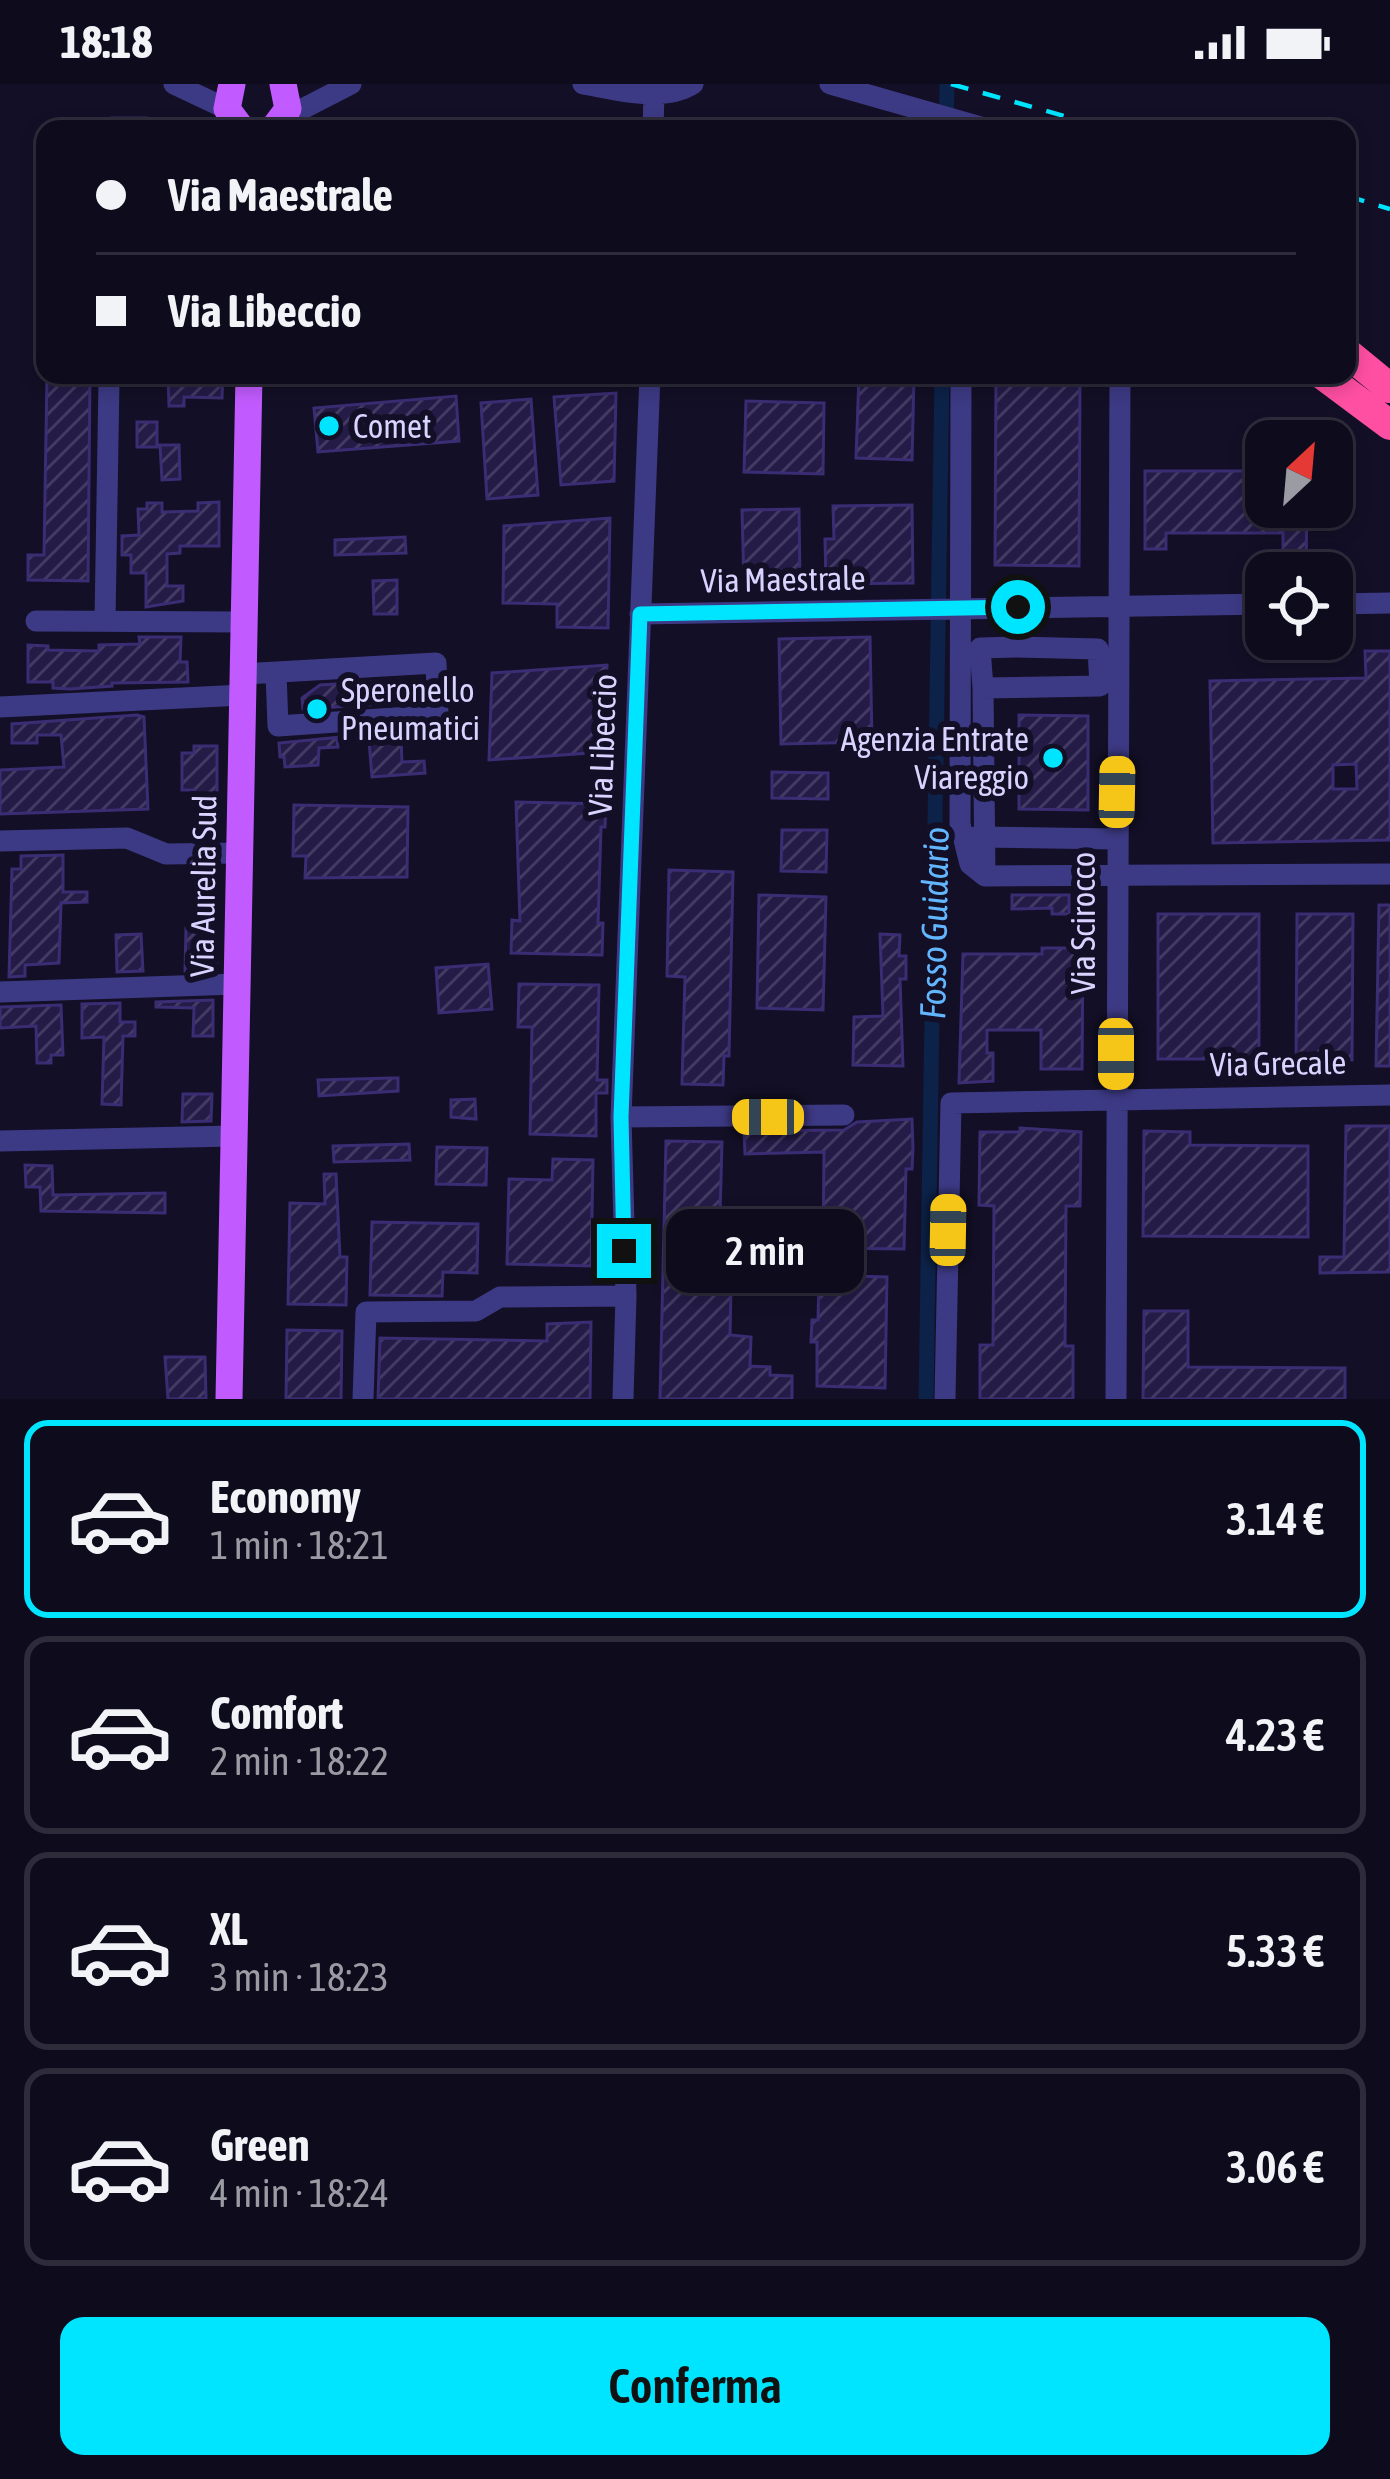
<!DOCTYPE html>
<html lang="it">
<head>
<meta charset="utf-8">
<style>
	:root { --surface:#0e0b1c; --page:#171425; --text:#f1f3f6; --muted:#9b9ba3; --line:#2e2b3b; --accent:#00e5ff }
	body { margin:0; font-family:"Asap Condensed",sans-serif; background:var(--page); color:var(--text); height:100vh; display:flex; flex-direction:column; font-size:45px; white-space:nowrap }
	* { box-sizing:border-box; margin:0 }
	p { font-size:39px; color:var(--muted) }
	.icon { flex:none; width:66px; height:66px; fill:none; stroke:currentColor; stroke-width:2; stroke-linecap:round; stroke-linejoin:round }
	.map { position:relative; height:1315px; overflow:hidden }
	.drawer { display:flex; flex-direction:column; background:var(--surface); flex:1 }
	.drawer>* { flex:none }
	.guide { position:absolute; left:36px; top:36px; width:1320px; height:264px; border-radius:24px; box-shadow:0 6px 18px #0003,0 0 0 3px var(--line); display:grid; align-content:center; height:264px; padding:0 60px; background:var(--surface) }
	.needle { width:78px; rotate:26deg }
	.tools { position:absolute; left:1245px; top:336px; display:grid; gap:24px }
	.tools a { display:grid; place-items:center; width:108px; height:108px; border-radius:24px; background:var(--surface); box-shadow:0 6px 18px #0003,0 0 0 3px var(--line); font-size:60px }
	.end { position:absolute; width:54px; height:54px; margin:-27px; border:15px solid #00e5ff; background:#111; box-shadow:0 0 0 6px #111 }
	.from { border-radius:50% }
	.bubble { position:absolute; height:84px; border-radius:24px; background:var(--surface); box-shadow:0 6px 18px #0003,0 0 0 3px var(--line); font-size:39px; font-weight:600; line-height:84px; text-align:center }
	.car { position:absolute; width:36px; height:72px; margin:-36px -18px; border-radius:15px; box-shadow:0 0 9px 3px #0007; background:linear-gradient(#f5c518 24%,#345 0 40%,#f5c518 0 76%,#345 0 86%,#f5c518 0) }
	.guide b { display:flex; align-items:center; gap:42px; height:114px; font-size:45px }
	.guide b+b { border-top:3px solid var(--line) }
	.guide i { width:30px; height:30px; background:var(--text) }
	ul { padding:21px 0 0; list-style:none }
	li { display:flex; align-items:center; gap:36px; height:198px; margin:0 24px 18px; padding:0 36px; border:6px solid var(--line); border-radius:24px }
	li div { flex:1 }
	li b { display:block; font-size:45px }
	li em { font-style:normal; font-weight:600 }
	li.on { border-color:var(--accent) }
	li>.icon { width:108px; height:108px; stroke-width:1.5 }
	.primary-button { display:flex; gap:24px; margin-top:auto; padding:24px 60px }
	.primary-button a { flex:1; height:138px; border-radius:24px; background:var(--accent); color:#111; font-size:48px; font-weight:600; line-height:138px; text-align:center }
	.status { display:flex; justify-content:space-between; align-items:center; height:84px; padding:0 60px; background:var(--surface); direction:ltr }
	.status svg { height:33px; fill:currentColor }
	.map>svg:first-child { display:block }
	.lines { fill:none; stroke-linecap:round; stroke-linejoin:round }
	.canal { stroke:#0c2248; stroke-width:15 }
	.building { fill:url(#building-hatch); stroke:#3b2d73; stroke-width:3; fill-rule:evenodd }
	.minor { stroke:#3d3a85; stroke-width:21 }
	.major { stroke:#c25bff; stroke-width:27 }
	.highway { stroke:#ff4fa3; stroke-width:30 }
	.rail { stroke:#00e5ff; stroke-width:4.5; stroke-dasharray:18 15; stroke-linecap:butt }
	.route { stroke:#00e5ff; stroke-width:15 }
	.poi-dot { fill:#00e5ff; stroke:#130f26; stroke-width:4.5 }
	.labels { text-anchor:middle; dominant-baseline:central; stroke-width:12; stroke-linejoin:round; paint-order:stroke }
	.poi-label { font-size:33px; fill:#d9d4ff; stroke:#130f26; text-anchor:start }
	.street-label { font-size:33px; fill:#d9d4ff; stroke:#130f26 }
	.water-label { font-size:36px; font-style:italic; fill:#62b6ff; stroke:#130f26 }
</style>
</head>
<body>
<div class="status"><b>18:18</b><svg viewBox="0 0 49 12"><path d="M0 12V9h3v3zM5 12V6h3v6zM10 12V3h3v9zM15 12V0h3v12zM26 1h20v11H26zM47 4h2v5h-2z"/></svg></div>
<div class="map">
<svg width="1390" height="1315" viewBox="0 0 1390 1315">
	<defs>
		<pattern id="building-hatch" width="6" height="6" patternUnits="userSpaceOnUse" patternTransform="scale(3)"><rect width="6" height="6" fill="#241b47"/><path d="M-1 1l2-2M0 6l6-6M5 7l2-2" fill="none" stroke="#433b63"/></pattern>
	</defs>
	<rect width="100%" height="100%" fill="#130f26"/>
	<g class="lines">
		<path class="canal" d="M946,45L947,0
			M926,1315L942,291"/>
	</g>
	<path class="building" d="M112,34H146V45H112Z
		M47,291H90L88,497L28,496V471H44Z
		M168,291H223L222,314L184,313V322H169Z
		M859,291H914L912,376L856,374Z
		M996,291H1068V296H1080L1079,482L995,481Z
		M616,309L614,397L561,401L554,313Z
		M456,312L459,357L318,368L314,324Z
		M531,315L538,411L487,415L481,319Z
		M746,317L824,319L823,390L744,388Z
		M137,338H157V363H137Z
		M160,361H179L180,395L162,396Z
		M1145,387H1266V423H1307L1306,481H1283V449H1166V465H1145Z
		M219,418V462H180V469L167,470V502H183V517L146,523V489H131V471H122V452L139,451L138,425H147V419H162V428L198,427V419Z
		M912,421L913,499L826,500L825,455H834L833,422Z
		M799,425L800,500L744,501L742,426Z
		M610,434L608,544L557,543V520L503,519L504,442Z
		M405,453L406,469L335,471V456Z
		M397,496V530H374L373,497Z
		M139,553H181L180,578H187L188,598L112,599V602L70,605L53,604V598H28V561L48,562V566L99,567V561L140,560Z
		M870,553L872,658L781,660L779,555Z
		M1365,567H1390V756L1213,759L1210,597L1366,594ZM1356,680L1357,705H1333V681Z
		M607,581L604,668L489,676L492,589Z
		M397,596L399,619L303,625L302,614L320,601Z
		M137,631L144,633L148,725L0,730V686L64,683L61,651H37V659H12V640Z
		M1019,631L1088,632V726L1019,725Z
		M351,652L337,656L338,663L319,664L318,681L285,683L284,673H280L279,659Z
		M401,655L402,678L424,677L425,689L372,693L369,657Z
		M194,662H217V712H194V706H182V669H194Z
		M772,688L828,689V715L772,714Z
		M516,718L606,720L605,743H601L598,839H603L602,871L511,869L512,836L520,837Z
		M294,721L408,723L407,793L305,794L306,772H293Z
		M782,746H827L826,788L781,787Z
		M63,771V808H87V818L61,819L59,879L25,881V892L9,893L12,785H21V772Z
		M669,786L733,788L729,972H724L723,1001L682,1000L685,893L667,892Z
		M759,811L826,813L823,926L757,924Z
		M1012,811H1069V830H1052V824L1012,825Z
		M1379,821H1390V982H1376Z
		M1158,830H1259V975H1158Z
		M1297,830H1353L1352,976H1296Z
		M190,837H216L217,886L185,887L186,844H191Z
		M141,850L143,887L117,888L116,851Z
		M880,850L900,851L899,872H906V895H900L903,982L853,981L854,933L883,932Z
		M1042,864H1083L1082,985H1041V946H987V969H993V997L959,999L963,870H1042Z
		M488,880L492,925L439,929L436,884Z
		M519,900L599,901L597,996H607V1009H596V1052L530,1050L532,943H518Z
		M213,916V952H193L194,924L156,923V918Z
		M120,919V938H135V952H123L121,1021L102,1020L104,953L82,954V920Z
		M61,921L63,971H51V979H37L36,942L0,944V923Z
		M392,994H398V1007L319,1012L318,996Z
		M183,1010H212L211,1037L182,1038Z
		M475,1015L476,1035L451,1033V1016Z
		M912,1035L913,1065L912,1085H906L904,1165L823,1164L824,1068L745,1070L744,1047L844,1046L857,1038Z
		M1346,1042H1390V1188L1320,1189V1173H1344Z
		M1020,1044L1081,1048L1080,1122H1066L1065,1262H1073V1315H980V1261H993L994,1122L979,1121L980,1048H1020Z
		M1144,1047L1190,1048V1061L1308,1062V1153L1143,1152Z
		M666,1057L722,1058L718,1204H731L730,1251L751,1253L750,1282L770,1283V1291L792,1292V1315H660Z
		M409,1060L410,1076L334,1078L333,1062Z
		M437,1063L487,1064L486,1101L436,1100Z
		M553,1075L593,1076L591,1182L507,1180L509,1095L552,1096Z
		M25,1081L52,1082L53,1111L165,1109V1129L41,1127L40,1103H26Z
		M324,1090H336L340,1173H347L346,1221L288,1220L290,1119L325,1120Z
		M372,1138L478,1140L477,1189L443,1188L442,1212L370,1211Z
		M819,1191L887,1193L885,1304L817,1302V1258H811L812,1236H818Z
		M1144,1227H1188V1283L1345,1284V1315H1143Z
		M591,1238L590,1315H378L380,1254L547,1257V1240Z
		M287,1246L342,1247L341,1315H286Z
		M165,1273H205L206,1315H168Z"/>
	<g class="lines">
		<path class="minor" d="M174,0L227,25
			M583,0C617,6 663,19 693,0
			M830,0L988,45
			M285,34L351,0
			M653,45L654,10
			M961,291L960,740L970,780L985,792
			M1332,520L1390,519
			M640,530L1266,520
			M36,537L244,538
			M105,537L109,296
			M1017,563L1098,565L1100,602L983,604L980,564Z
			M243,590L436,579L438,631L278,642L276,589
			M983,604L985,792L1390,790
			M0,623L243,611
			M975,753L1116,755
			M0,757L127,754L166,770L239,769
			M0,908L237,900
			M621,1033L844,1031
			M0,1057L234,1052
			M363,1315L366,1228L476,1227L500,1213L626,1212
			M623,1315L626,1212L621,1033L650,291
			M945,1315L951,1019L1390,1011
			M1116,1315L1120,291"/>
		<path class="major" d="M232,0L227,25L242,45
			M273,45L288,25L283,0
			M229,1315L249,291"/>
		<path class="highway" d="M1347,269L1390,304
			M1323,291L1390,341"/>
		<path class="rail" d="M951,0L1110,45
			M1347,112L1390,125"/>
	</g>
	<g class="lines">
		<path class="route" d="M624,1167L621,1033L640,530L1018,523"/>
	</g>
	<g class="poi-dot">
		<circle cx="329" cy="342" r="12"/>
		<circle cx="317" cy="625" r="12"/>
		<circle cx="1053" cy="674" r="12"/>
	</g>
	<g class="labels">
		<g class="poi-label">
			<text x="353" y="342">Comet</text>
			<text x="341" y="606">Speronello<tspan x="341" dy="38">Pneumatici</tspan></text>
			<text x="1029" y="655" text-anchor="end">Agenzia Entrate<tspan x="1029" dy="38">Viareggio</tspan></text>
		</g>
		<g class="street-label">
			<text transform="translate(783 495) rotate(-1)">Via Maestrale</text>
			<text transform="translate(602 661) rotate(-88)">Via Libeccio</text>
			<text transform="translate(203 802) rotate(-89)">Via Aurelia Sud</text>
			<text transform="translate(1083 839) rotate(-90)">Via Scirocco</text>
			<text transform="translate(1278 979) rotate(-1)">Via Grecale</text>
		</g>
		<g class="water-label">
			<text transform="translate(934 839) rotate(-89)">Fosso Guidario</text>
		</g>
	</g>
</svg>
<div class="tools">
<a><svg class="needle" viewBox="-14 -14 28 28"><path d="M0-13l5 13h-10z" fill="#e53935"/><path d="M0 13l5-13h-10z" fill="#9b9ba3"/></svg></a>
<a><svg class="icon" aria-label="locate" viewBox="0 0 24 24"><circle cx="12" cy="12" r="6"/><path d="M12 2v4M12 18v4M2 12h4M18 12h4"/></svg></a>
</div>
<i class="end from" style="left:1018px;top:523px"></i>
<i class="end" style="left:624px;top:1167px"></i>
<div class="bubble" style="left:666px;top:1125px;width:198px">2 min</div>
<i class="car" style="left:1117px;top:708px;rotate:1deg"></i>
<i class="car" style="left:1116px;top:970px;rotate:180deg"></i>
<i class="car" style="left:768px;top:1033px;rotate:270deg"></i>
<i class="car" style="left:948px;top:1146px;rotate:1deg"></i>
<div class="guide">
<b><i class="from"></i>Via Maestrale</b>
<b><i></i>Via Libeccio</b>
</div>
</div>
<section class="drawer">
<ul>
<li class="on"><svg class="icon" aria-label="car" viewBox="0 0 24 24"><path d="M5 17H2v-5l4-1 3-4h7l3 4 3 1v5h-3M9 17h6M6 11h13"/><circle cx="7" cy="17" r="2"/><circle cx="17" cy="17" r="2"/></svg><div><b>Economy</b><p>1 min · 18:21</p></div><em>3.14 €</em></li>
<li><svg class="icon" aria-label="car" viewBox="0 0 24 24"><path d="M5 17H2v-5l4-1 3-4h7l3 4 3 1v5h-3M9 17h6M6 11h13"/><circle cx="7" cy="17" r="2"/><circle cx="17" cy="17" r="2"/></svg><div><b>Comfort</b><p>2 min · 18:22</p></div><em>4.23 €</em></li>
<li><svg class="icon" aria-label="car" viewBox="0 0 24 24"><path d="M5 17H2v-5l4-1 3-4h7l3 4 3 1v5h-3M9 17h6M6 11h13"/><circle cx="7" cy="17" r="2"/><circle cx="17" cy="17" r="2"/></svg><div><b>XL</b><p>3 min · 18:23</p></div><em>5.33 €</em></li>
<li><svg class="icon" aria-label="car" viewBox="0 0 24 24"><path d="M5 17H2v-5l4-1 3-4h7l3 4 3 1v5h-3M9 17h6M6 11h13"/><circle cx="7" cy="17" r="2"/><circle cx="17" cy="17" r="2"/></svg><div><b>Green</b><p>4 min · 18:24</p></div><em>3.06 €</em></li>
</ul>
<div class="primary-button"><a>Conferma</a></div>
</section>
</body>
</html>
